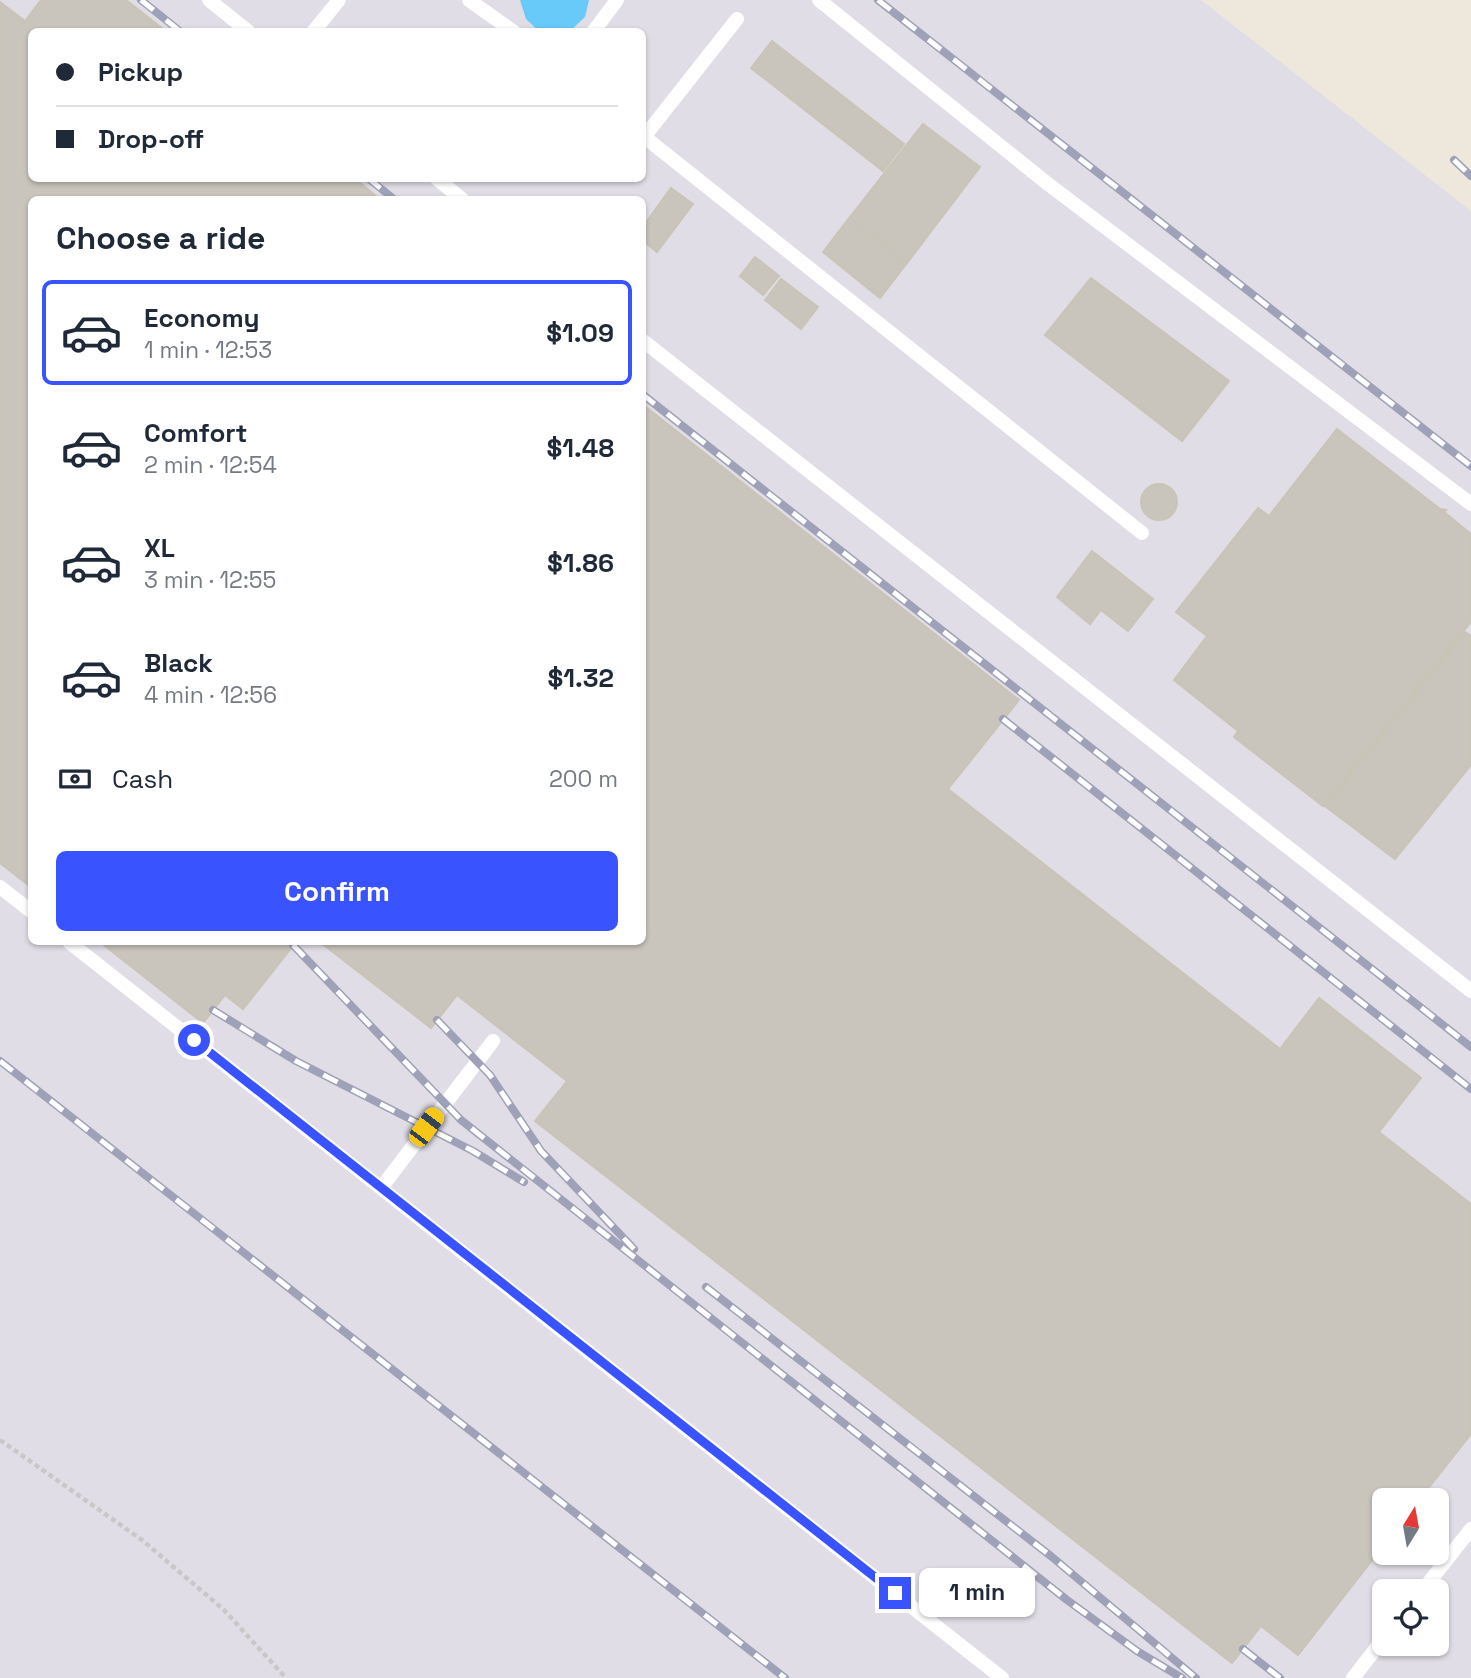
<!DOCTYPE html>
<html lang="en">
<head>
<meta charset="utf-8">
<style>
	:root { --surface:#fff; --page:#f2f2f3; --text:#1f2937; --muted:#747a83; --line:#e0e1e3; --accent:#3853ff }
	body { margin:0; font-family:"Space Grotesk",sans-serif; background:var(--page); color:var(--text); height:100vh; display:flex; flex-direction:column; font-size:26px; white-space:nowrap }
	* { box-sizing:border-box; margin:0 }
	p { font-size:23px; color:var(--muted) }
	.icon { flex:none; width:38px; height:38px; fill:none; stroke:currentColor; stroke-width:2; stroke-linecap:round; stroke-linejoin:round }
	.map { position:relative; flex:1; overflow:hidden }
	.details { position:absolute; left:28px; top:196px; width:618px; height:749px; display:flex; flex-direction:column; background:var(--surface); border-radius:10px; box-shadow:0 2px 5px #0004 }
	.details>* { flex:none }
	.guide { position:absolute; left:28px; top:28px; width:618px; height:154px; border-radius:10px; box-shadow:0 2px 5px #0004; display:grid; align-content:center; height:154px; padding:0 28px; background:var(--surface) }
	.needle { width:46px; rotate:11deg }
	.buttons { position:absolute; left:1372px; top:1488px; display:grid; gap:14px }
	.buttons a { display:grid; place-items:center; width:77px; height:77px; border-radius:10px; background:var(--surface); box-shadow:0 2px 5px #0004; font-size:35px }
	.end { position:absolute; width:32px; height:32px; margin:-16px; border:9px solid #3853ff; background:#fff; box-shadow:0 0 0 4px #fff }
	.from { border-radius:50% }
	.bubble { position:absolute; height:49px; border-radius:10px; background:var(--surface); box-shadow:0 2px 5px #0004; font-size:23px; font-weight:700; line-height:49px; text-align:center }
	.car { position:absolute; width:21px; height:42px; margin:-21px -10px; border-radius:9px; box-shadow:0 0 5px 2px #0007; background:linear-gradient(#f5c518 24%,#345 0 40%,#f5c518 0 76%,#345 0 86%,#f5c518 0) }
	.guide b { display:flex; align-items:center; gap:24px; height:66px; font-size:26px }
	.guide b+b { border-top:2px solid var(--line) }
	.guide i { width:18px; height:18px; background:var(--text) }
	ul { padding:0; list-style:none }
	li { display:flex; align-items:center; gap:21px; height:105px; margin:0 14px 10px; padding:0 14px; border:4px solid transparent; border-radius:10px }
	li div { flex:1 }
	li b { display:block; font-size:26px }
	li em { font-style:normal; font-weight:700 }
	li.current { border-color:var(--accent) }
	li>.icon { width:63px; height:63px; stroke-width:1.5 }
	h2 { padding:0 28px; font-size:32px; line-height:84px }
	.pay { display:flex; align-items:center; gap:18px; height:77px; padding:0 28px; font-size:26px }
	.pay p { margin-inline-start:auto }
	.primary-button { display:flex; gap:14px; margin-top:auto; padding:14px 28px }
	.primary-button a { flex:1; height:80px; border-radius:10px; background:var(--accent); color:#fff; font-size:28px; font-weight:700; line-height:80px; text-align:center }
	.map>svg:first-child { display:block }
	.industrial { fill:#e0dde6; fill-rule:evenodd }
	.water { fill:#68caf8 }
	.building { fill:#c9c4bc; stroke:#cac4b6; stroke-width:2 }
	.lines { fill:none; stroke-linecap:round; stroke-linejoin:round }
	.path { stroke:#c8c8c8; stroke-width:4.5; stroke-dasharray:5 3.5; stroke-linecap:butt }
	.lane { stroke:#fff; stroke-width:14 }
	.rail-casing { stroke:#9ea1b7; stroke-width:8 }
	.rail { stroke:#fff; stroke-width:5; stroke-dasharray:16; stroke-linecap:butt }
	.route { stroke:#3853ff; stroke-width:9 }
</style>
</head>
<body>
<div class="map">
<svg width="1471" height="1678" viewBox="0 0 1471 1678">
	<rect width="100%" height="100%" fill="#eee7dc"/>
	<path class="industrial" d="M0,0H1201L1471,211V1678H0ZM32,32H642V178H32ZM32,200H642V942H32ZM1384,1500H1437V1552H1384ZM1384,1591H1437V1643H1384Z"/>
	<path class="water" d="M520,0H589L585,17L570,31L540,32L526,19Z"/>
	<path class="building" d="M41,0H126L167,32H32V178H354L381,200H32V888L0,863V2L25,21Z
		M772,41L904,144L883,171L751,68Z
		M923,124L980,167L907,263L850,217Z
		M671,188L693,204L657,252L642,240V228Z
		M850,217L907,263L880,298L823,252Z
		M755,257L779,276L763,295L740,276Z
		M1091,278L1229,381L1182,441L1045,335Z
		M781,279L818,307L801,329L765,300Z
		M642,404L1019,700L948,789L1280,1049L1319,998L1421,1078L1379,1132L1471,1204V1434L1419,1500H1384V1545L1298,1655L1261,1626L1232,1663L535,1121L567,1081L457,995L431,1028L320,942H642Z
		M1337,429L1440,509L1446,510L1444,512L1471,534V622L1323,806L1234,737L1238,731L1174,680L1207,636L1176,612L1258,508L1269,516Z
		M1141 502a18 18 0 1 1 36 0a18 18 0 1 1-36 0Z
		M1092,551L1153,599L1128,631L1101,610L1090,624L1057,597Z
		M1465,632L1471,636V765L1395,859L1325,806Z
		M100,942H296L243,1009L225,995L203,1023Z"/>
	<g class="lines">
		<path class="path" d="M0,1440L142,1540L224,1610L286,1678"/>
		<path class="lane" d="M209,0L249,32
			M469,0L514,32
			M819,0L1048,184L1471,504
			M313,32L339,0
			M593,32L617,0
			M642,135L1142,533
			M644,137L737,19
			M436,178L463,200
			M642,340L1471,991
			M0,887L32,912
			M69,942L1002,1678
			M381,1188L493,1041
			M1422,1591L1471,1529
			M1353,1678L1384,1638"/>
		<g class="rail-casing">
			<path id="rail" d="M141,0L181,32
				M878,0L1471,466
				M1454,160L1471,176
				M368,178L395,200
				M642,394L1471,1047
				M1003,719L1471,1089
				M293,945L461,1120L1067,1600L1137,1651L1182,1678
				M213,1010L296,1061L473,1151L524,1182
				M437,1020L490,1075L541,1151L634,1249
				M0,1061L785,1678
				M706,1287L1052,1557L1196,1678
				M1243,1649L1280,1678"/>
		</g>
		<use href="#rail" class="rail"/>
	</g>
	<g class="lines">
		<path class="route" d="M194,1040L895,1593"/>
	</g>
</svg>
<div class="buttons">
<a><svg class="needle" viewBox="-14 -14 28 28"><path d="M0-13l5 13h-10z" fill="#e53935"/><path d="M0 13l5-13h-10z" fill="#747a83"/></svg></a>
<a><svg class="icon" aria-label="locate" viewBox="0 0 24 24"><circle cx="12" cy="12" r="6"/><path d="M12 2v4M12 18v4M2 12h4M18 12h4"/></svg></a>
</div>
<i class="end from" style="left:194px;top:1040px"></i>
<i class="end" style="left:895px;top:1593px"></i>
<div class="bubble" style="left:919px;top:1568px;width:116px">1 min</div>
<i class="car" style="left:426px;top:1127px;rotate:37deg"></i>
<div class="guide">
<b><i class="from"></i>Pickup</b>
<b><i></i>Drop-off</b>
</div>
<section class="details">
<h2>Choose a ride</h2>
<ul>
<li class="current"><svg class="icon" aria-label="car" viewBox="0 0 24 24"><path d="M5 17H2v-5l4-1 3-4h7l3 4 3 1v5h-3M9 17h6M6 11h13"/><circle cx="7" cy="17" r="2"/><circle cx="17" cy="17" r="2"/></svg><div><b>Economy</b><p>1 min · 12:53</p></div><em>$1.09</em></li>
<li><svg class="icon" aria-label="car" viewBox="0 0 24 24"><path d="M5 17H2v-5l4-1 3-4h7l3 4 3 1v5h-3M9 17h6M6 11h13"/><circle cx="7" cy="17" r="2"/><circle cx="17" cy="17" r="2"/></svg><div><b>Comfort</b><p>2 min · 12:54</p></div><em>$1.48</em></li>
<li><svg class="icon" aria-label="car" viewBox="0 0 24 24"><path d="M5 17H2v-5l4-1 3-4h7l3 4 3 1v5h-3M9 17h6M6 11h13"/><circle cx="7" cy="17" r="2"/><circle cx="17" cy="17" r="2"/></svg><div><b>XL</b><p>3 min · 12:55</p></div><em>$1.86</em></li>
<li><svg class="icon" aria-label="car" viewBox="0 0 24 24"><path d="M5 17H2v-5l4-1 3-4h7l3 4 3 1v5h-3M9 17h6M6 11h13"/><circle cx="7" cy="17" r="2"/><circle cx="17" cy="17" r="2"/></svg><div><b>Black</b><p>4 min · 12:56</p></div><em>$1.32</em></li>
</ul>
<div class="pay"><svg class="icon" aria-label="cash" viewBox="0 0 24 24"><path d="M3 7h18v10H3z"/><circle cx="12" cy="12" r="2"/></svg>Cash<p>200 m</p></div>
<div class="primary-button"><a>Confirm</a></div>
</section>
</div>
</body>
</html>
